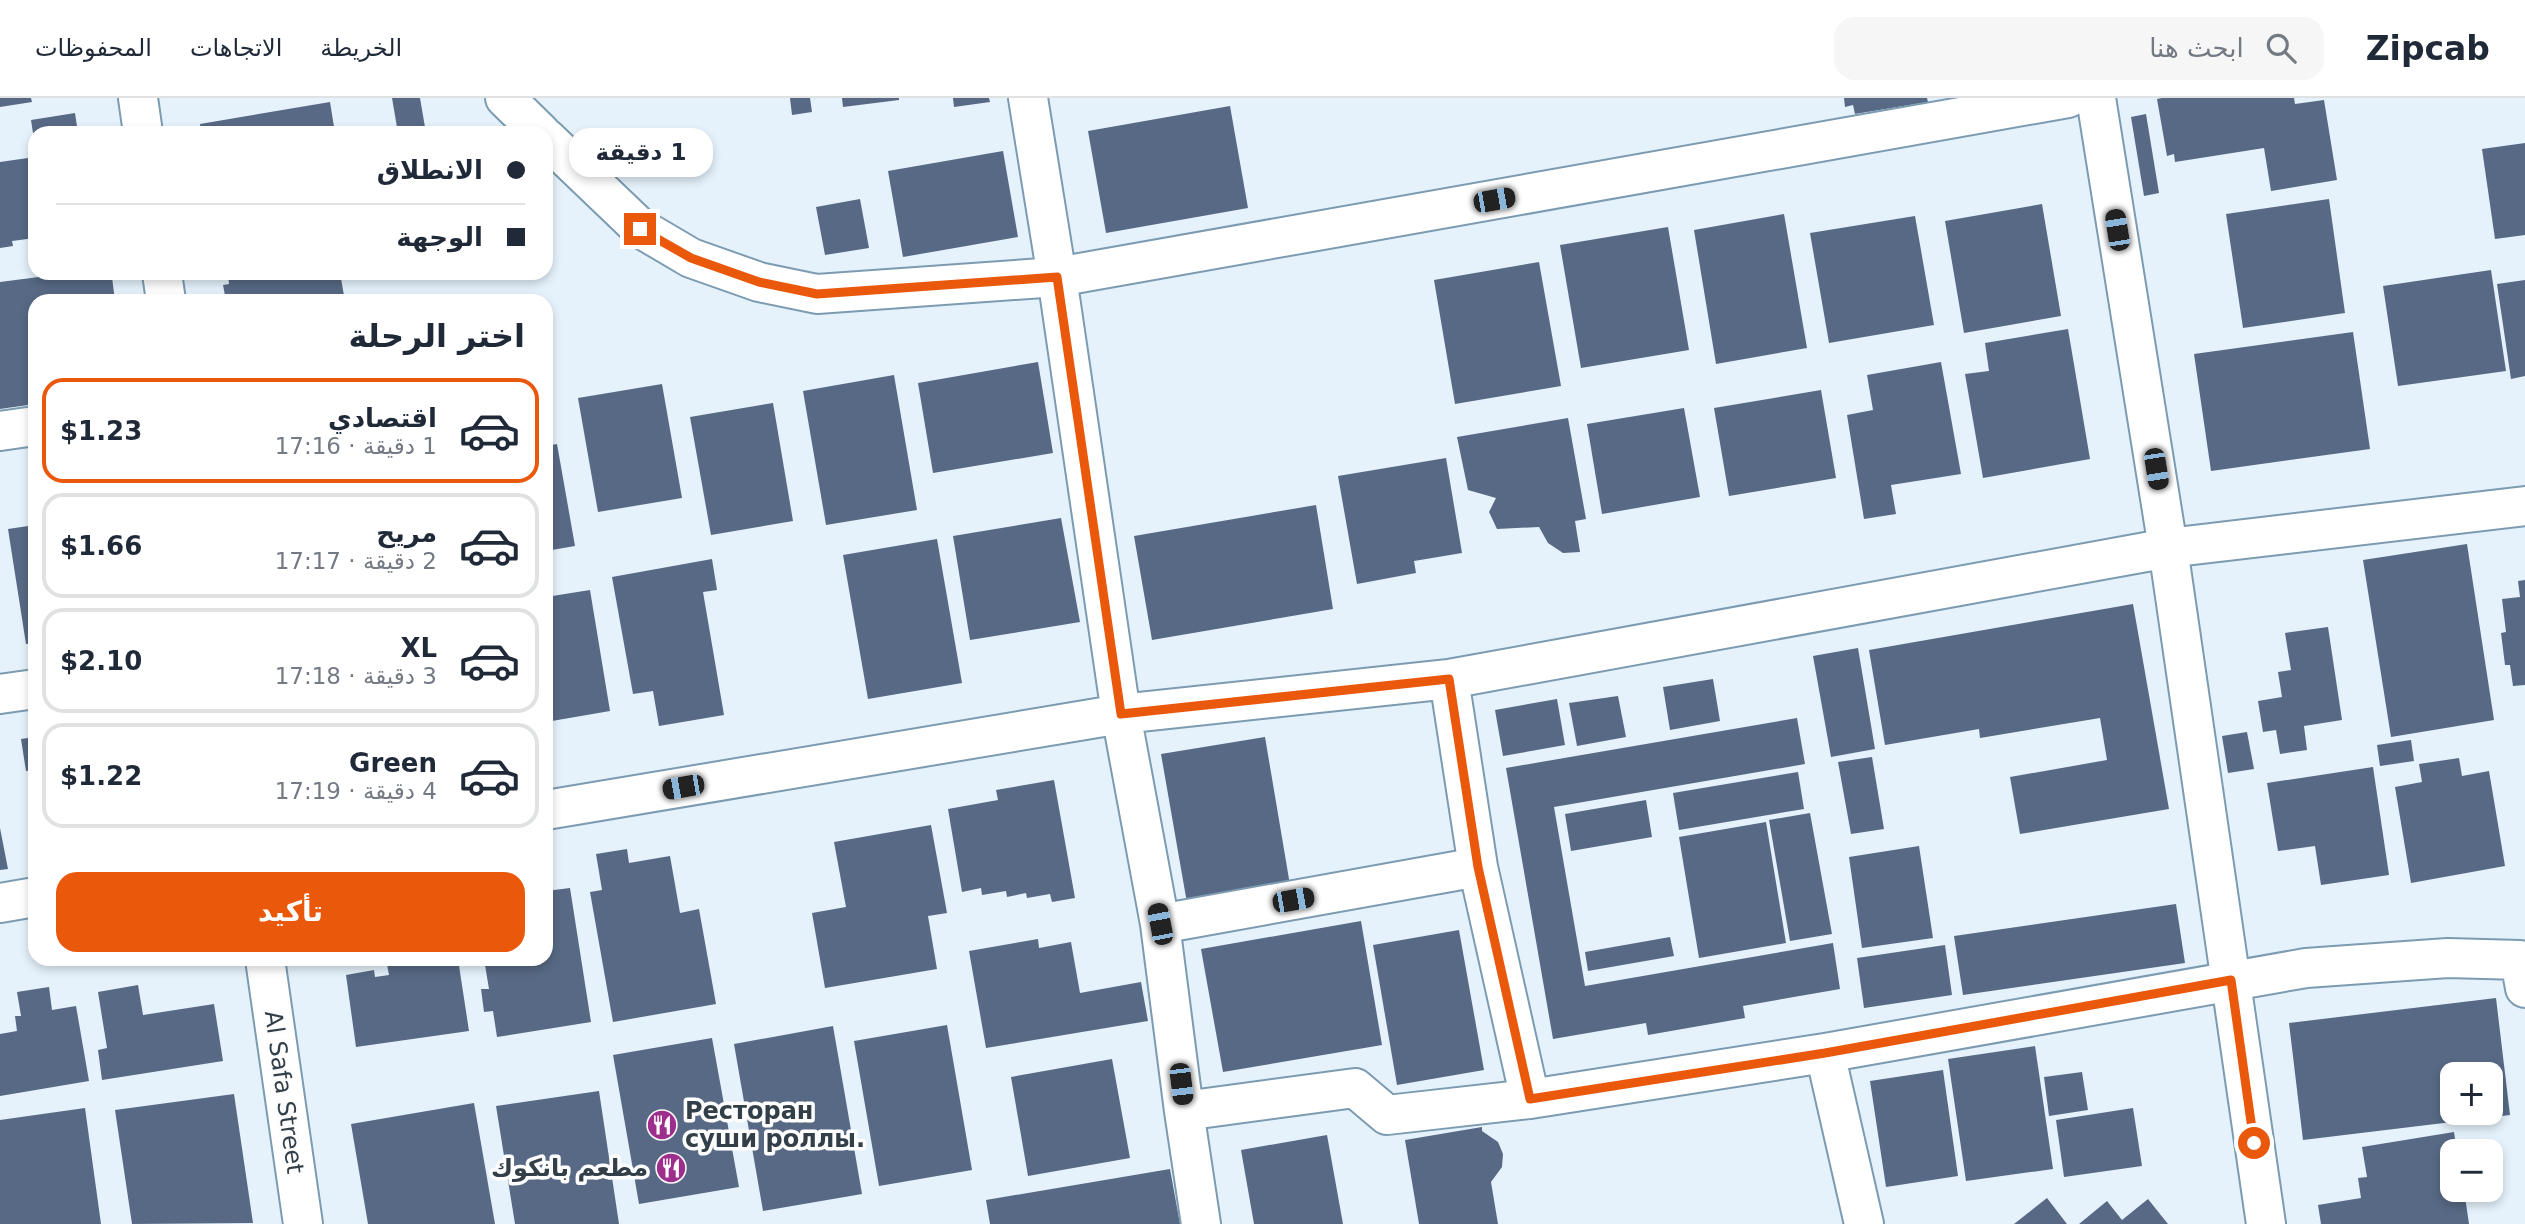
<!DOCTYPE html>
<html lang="ar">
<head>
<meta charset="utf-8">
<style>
	:root { --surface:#fff; --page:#f6f6f7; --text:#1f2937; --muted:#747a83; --line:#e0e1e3; --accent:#ea580c }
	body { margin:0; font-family:"DejaVu Sans",Vazirmatn,sans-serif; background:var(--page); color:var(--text); direction:rtl; height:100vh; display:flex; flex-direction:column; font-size:26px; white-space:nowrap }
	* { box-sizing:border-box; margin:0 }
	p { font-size:23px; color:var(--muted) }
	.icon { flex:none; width:38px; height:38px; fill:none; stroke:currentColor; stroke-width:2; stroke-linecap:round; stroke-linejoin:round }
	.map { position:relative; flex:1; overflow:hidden; direction:ltr }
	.details { position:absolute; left:28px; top:196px; width:525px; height:672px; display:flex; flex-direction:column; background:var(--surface); border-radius:21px; box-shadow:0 4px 10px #0003; direction:rtl }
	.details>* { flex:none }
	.guide { position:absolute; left:28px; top:28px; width:525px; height:154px; border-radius:21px; box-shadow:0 4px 10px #0003; direction:rtl; display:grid; align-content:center; height:154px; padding:0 28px; background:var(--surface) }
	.tools { position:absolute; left:2440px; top:964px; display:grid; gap:14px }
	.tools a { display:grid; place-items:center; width:63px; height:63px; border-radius:14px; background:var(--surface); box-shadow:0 4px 10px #0003; font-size:35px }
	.end { position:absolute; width:32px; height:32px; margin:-16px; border:9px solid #ea580c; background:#fff; box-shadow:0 0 0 4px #fff }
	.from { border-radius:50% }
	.bubble { position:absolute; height:49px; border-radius:21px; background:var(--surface); box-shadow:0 4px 10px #0003; font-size:23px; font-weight:700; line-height:49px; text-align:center; direction:rtl }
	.car { position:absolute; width:21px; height:42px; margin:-21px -10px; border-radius:9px; box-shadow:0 0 5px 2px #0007; background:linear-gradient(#222 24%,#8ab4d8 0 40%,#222 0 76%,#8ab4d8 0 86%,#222 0) }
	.guide b { display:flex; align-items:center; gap:24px; height:66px; font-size:26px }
	.guide b+b { border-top:2px solid var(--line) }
	.guide i { width:18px; height:18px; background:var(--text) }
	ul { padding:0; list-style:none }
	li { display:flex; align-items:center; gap:21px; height:105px; margin:0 14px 10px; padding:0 14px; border:4px solid var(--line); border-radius:21px }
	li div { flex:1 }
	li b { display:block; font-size:26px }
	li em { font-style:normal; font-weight:700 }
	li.on { border-color:var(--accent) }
	li>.icon { width:63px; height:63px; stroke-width:1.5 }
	h2 { padding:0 28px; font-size:32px; line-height:84px }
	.cta { display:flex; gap:14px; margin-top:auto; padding:14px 28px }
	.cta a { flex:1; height:80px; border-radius:21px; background:var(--accent); color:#fff; font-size:28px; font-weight:700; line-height:80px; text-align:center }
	header { display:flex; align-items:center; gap:42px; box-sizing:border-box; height:98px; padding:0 35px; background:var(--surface); border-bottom:2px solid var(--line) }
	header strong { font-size:33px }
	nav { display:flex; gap:38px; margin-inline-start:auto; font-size:24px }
	.search { width:490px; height:63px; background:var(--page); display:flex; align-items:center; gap:18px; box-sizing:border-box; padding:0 24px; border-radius:21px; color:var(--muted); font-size:26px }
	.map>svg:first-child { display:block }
	.building { fill:#576984; fill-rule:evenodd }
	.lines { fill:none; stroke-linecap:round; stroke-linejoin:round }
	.minor-casing { stroke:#7c9bb1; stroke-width:42 }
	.minor { stroke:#fff; stroke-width:38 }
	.route { stroke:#ea580c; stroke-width:9 }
	.labels { text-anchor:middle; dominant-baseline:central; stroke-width:7; stroke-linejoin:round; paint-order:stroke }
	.street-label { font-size:24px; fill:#323f48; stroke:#fdfdfd }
	.poi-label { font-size:24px; font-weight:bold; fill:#323f48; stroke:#fdfdfd; text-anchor:start }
</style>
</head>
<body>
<header>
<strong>Zipcab</strong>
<div class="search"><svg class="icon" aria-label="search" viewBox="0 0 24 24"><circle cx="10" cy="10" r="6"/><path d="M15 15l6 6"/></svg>ابحث هنا</div>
<nav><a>الخريطة</a><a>الاتجاهات</a><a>المحفوظات</a></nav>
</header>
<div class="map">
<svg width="2525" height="1126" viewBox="0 0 2525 1126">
	<rect width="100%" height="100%" fill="#e5f2fc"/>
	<path class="building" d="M0,0H31L32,4L0,9Z
		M392,0H420L426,35H398Z
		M790,0H810L812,14L792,17Z
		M842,0H899V2L843,9Z
		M953,0H989L990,4L954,9Z
		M1844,0H1927L1928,4L1855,16L1853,7L1845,9Z
		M2162,0H2294L2295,6L2324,2L2337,82L2271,93L2264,50L2175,64L2174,56L2167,58L2157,1Z
		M330,4L335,35H201L200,26Z
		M1230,8L1248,110L1106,135L1088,33Z
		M75,15L78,35H33L31,22Z
		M2146,16L2159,95L2144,98L2131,19Z
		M2525,45V137L2495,141L2482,51Z
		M1003,53L1018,139L903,159L888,73Z
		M35,59V140L12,143L13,148L0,150V64Z
		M860,101L869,150L825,157L816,109Z
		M2329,101L2345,215L2243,230L2226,116Z
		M2042,106L2061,218L1964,235L1945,123Z
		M1784,116L1807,250L1716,266L1694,132Z
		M1915,118L1934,227L1829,245L1810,135Z
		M1668,129L1689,252L1581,270L1560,147Z
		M1539,164L1561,288L1455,306L1434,182Z
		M2491,172L2506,273L2398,288L2383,188Z
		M70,175H97V181L112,179L115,203H35V306L0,311V184Z
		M242,175H340L345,203H226L223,187L229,186L228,177Z
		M2525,182V278L2511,281L2497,186Z
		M2068,231L2090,361L1983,380L1965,276L1989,273L1985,245Z
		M2353,234L2370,351L2211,373L2194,256Z
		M1038,264L1053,355L933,375L918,285Z
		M1941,264L1961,376L1891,387L1896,416L1864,421L1847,317L1873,312L1867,277Z
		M894,277L917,412L826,427L803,293Z
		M662,286L682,400L598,414L578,300Z
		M1821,292L1836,380L1729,398L1714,310Z
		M773,305L793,423L711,437L690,319Z
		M1684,310L1700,399L1602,416L1587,326Z
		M1568,320L1586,421L1575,423L1580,454L1563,455L1548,445L1539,429L1497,431L1489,414L1496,400L1468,392L1457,339Z
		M557,346L575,448L546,453V348Z
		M1446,360L1462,455L1414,463L1416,475L1357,486L1338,378Z
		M1316,407L1333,511L1152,542L1134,438Z
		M1061,420L1080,524L970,542L953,438Z
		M35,427V545L26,546L8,431Z
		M937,441L962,585L868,601L843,457Z
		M2467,446L2494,622L2391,639L2363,462Z
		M712,461L717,492L703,494L724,617L659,628L653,593L633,596L612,479Z
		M2525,482V587L2513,588L2510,567H2505L2501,535L2506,534L2502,501L2520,499L2518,483Z
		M590,492L610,613L546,624V499Z
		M2133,506L2169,711L2020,736L2010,679L2107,662L2100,620L1980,640L1979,631L1885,647L1869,552Z
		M2328,529L2342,622L2304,628L2307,652L2280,656L2276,632L2263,634L2258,603L2282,599L2278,574L2291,572L2285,535Z
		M1858,550L1875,651L1831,659L1813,558Z
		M1713,581L1720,623L1670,632L1663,589Z
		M1618,598L1626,639L1577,648L1569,605Z
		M1557,601L1565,647L1503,658L1495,612Z
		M1797,620L1805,666L1554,709L1585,888L1833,845L1840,891L1743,908L1745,920L1648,937L1646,925L1553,941L1506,670Z
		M2247,634L2254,671L2228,675L2222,638Z
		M35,639V672L26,673L21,641Z
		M1265,639L1290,787L1187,805L1161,656Z
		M2411,642L2414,663L2380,668L2377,647Z
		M1872,659L1884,731L1851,736L1838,664Z
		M2459,660L2462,678L2489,673L2505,768L2411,785L2395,689L2422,684L2419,666Z
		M2373,669L2389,777L2321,787L2315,748L2278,753L2267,685Z
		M1798,674L1804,711L1679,732L1673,695Z
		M1054,682L1075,800L1052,804L1050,796L1027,800L1026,795L1007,799L1006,793L982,797L981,790L962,794L948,711L998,702L996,692Z
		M1646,702L1652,739L1571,753L1565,716Z
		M1810,715L1832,836L1790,843L1769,722Z
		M1766,724L1786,845L1699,860L1679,739Z
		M931,727L947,815L928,818L937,871L825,890L812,815L846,809L834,744Z
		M0,730L8,771L0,772Z
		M1919,748L1933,840L1862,850L1849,759Z
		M627,751L629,765L670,758L680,815L699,811L716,906L613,924L590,794L602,792L596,756Z
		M570,790L591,924L497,939L493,913L484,914L481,891H489L484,861H546V793Z
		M2176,806L2185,865L1963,897L1954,838Z
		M1361,823L1382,947L1223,974L1201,851Z
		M1459,832L1484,972L1397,987L1373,847Z
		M1670,839L1674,858L1588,873L1585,854Z
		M1038,841L1039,850L1071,844L1080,895L1141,884L1148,923L986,950L969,853Z
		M1945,847L1952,897L1864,910L1857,860Z
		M386,861H458L469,933L356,949L346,877L374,872L375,879L389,877Z
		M138,887L143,917L214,906L223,963L102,982L98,952L107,950L98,894Z
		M49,889L52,912L76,908L89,983L0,998V936L17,933L15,918H21L17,894Z
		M2496,900L2510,1017L2303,1042L2289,925ZM2452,976H2490V1015H2452Z
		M947,927L972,1072L879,1088L854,943Z
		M833,928L862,1096L763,1113L734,946Z
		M712,940L739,1089L639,1106L613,957Z
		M2035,948L2053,1071L1966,1083L1948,961Z
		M1112,961L1130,1060L1028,1078L1011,979Z
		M1943,972L1958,1078L1886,1089L1870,983Z
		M2082,974L2088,1012L2049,1018L2044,979Z
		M599,993L619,1126H515L496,1008Z
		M234,996L253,1125L132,1126L115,1012Z
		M474,1005L495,1126H368L351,1026Z
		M85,1010L101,1126H0V1022Z
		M2133,1010L2142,1068L2064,1079L2056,1022Z
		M1482,1029V1033L1498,1044L1503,1056L1502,1069L1491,1084L1498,1126H1419L1405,1042Z
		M2454,1034L2457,1054H2452V1092H2464L2469,1126H2321L2318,1107L2361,1100L2358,1080L2367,1079L2362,1049Z
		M1327,1037L1343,1126H1254L1241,1052Z
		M1170,1071L1180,1126H990L986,1102Z
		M2047,1100L2067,1126H2014Z
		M2148,1101L2168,1126H2079L2107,1103L2122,1122Z"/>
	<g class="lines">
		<g class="minor-casing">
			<path id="minor" d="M138,0L143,35
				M505,0L541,35
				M1028,0L1057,179L1121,616L1160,826L1184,1013L1201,1126
				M2096,0L2168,450L2266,1126
				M546,40L640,130L691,160L759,184L817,196L1057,179L2068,0
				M162,175L166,203
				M0,333L35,328
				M1449,581L1478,769L1530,1001
				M0,596L35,591
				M546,712L1121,616L1449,581L2168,450L2525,408
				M0,805L35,799
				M1160,826L1478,769
				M265,861L303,1126
				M1825,955L1864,1126
				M1184,1013L1355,990L1387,1017L1530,1001L1825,955L2306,870L2448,860L2520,862L2525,890"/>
		</g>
		<use href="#minor" class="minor"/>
	</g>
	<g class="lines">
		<path class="route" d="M640,131L691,160L759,184L817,196L1057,179L1121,616L1449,581L1478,769L1530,1001L1825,955L2231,882L2254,1045"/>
	</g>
	<defs>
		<g id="restaurant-disc" transform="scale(1.575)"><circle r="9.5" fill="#9e2e8c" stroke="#fdfdfd"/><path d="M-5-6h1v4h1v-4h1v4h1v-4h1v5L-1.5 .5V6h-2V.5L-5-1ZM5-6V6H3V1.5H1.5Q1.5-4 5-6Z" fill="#fff"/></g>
	</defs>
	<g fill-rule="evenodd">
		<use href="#restaurant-disc" x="662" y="1027"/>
		<use href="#restaurant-disc" x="671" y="1070"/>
	</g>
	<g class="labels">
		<g class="street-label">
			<text transform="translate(284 994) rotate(82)">Al Safa Street</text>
		</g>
		<g class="poi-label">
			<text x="685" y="1013">Ресторан<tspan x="685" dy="28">суши роллы.</tspan></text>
			<text x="648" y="1070" text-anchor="end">مطعم بانكوك</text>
		</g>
	</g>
</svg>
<div class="tools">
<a>+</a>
<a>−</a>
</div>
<i class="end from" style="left:2254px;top:1045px"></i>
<i class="end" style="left:640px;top:131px"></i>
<div class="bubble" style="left:569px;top:30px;width:144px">1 دقيقة</div>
<i class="car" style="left:1494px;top:102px;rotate:80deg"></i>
<i class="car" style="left:2117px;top:132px;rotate:351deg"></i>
<i class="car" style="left:2156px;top:371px;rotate:171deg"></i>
<i class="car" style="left:683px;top:689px;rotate:260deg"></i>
<i class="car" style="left:1293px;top:802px;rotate:80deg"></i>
<i class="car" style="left:1160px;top:826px;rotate:349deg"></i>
<i class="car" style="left:1181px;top:986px;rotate:173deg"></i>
<div class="guide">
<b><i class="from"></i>الانطلاق</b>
<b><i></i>الوجهة</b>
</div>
<section class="details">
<h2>اختر الرحلة</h2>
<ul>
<li class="on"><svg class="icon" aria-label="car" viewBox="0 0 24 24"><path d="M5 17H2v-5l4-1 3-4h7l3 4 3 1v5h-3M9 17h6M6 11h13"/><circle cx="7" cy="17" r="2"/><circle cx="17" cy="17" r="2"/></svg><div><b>اقتصادي</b><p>1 دقيقة · 17:16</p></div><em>$1.23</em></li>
<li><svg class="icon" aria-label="car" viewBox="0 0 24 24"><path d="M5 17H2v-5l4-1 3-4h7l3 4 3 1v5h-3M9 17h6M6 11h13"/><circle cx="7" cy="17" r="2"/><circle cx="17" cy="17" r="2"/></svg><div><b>مريح</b><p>2 دقيقة · 17:17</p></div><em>$1.66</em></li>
<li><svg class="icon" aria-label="car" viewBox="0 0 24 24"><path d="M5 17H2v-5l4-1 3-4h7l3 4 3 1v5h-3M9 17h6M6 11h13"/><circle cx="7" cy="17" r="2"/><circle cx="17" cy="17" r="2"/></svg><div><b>XL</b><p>3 دقيقة · 17:18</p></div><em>$2.10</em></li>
<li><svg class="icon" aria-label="car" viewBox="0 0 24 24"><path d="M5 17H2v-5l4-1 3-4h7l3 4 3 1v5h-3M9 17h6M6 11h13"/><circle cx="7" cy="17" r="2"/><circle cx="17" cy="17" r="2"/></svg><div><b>Green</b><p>4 دقيقة · 17:19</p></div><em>$1.22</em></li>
</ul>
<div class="cta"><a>تأكيد</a></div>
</section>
</div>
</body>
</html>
